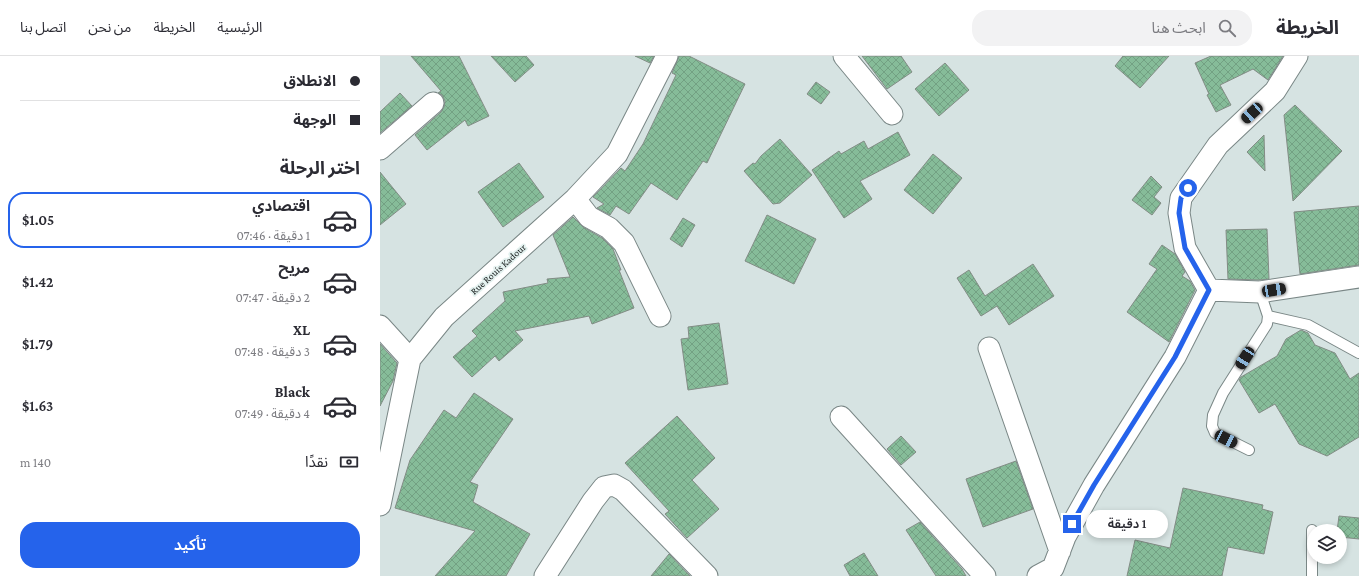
<!DOCTYPE html>
<html lang="ar">
<head>
<meta charset="utf-8">
<style>
	:root { --surface:#fff; --page:#f2f2f3; --text:#2b2b33; --muted:#7c7c81; --line:#e1e1e2; --accent:#2563eb }
	body { margin:0; font-family:"Crimson Pro","Noto Sans Arabic",serif; background:var(--page); color:var(--text); direction:rtl; height:100vh; display:flex; flex-direction:column; font-size:15px; white-space:nowrap }
	* { box-sizing:border-box; margin:0 }
	p { font-size:13px; color:var(--muted) }
	.icon { flex:none; width:22px; height:22px; fill:none; stroke:currentColor; stroke-width:2; stroke-linecap:round; stroke-linejoin:round }
	.map { position:relative; flex:1; overflow:hidden; direction:ltr }
	.panel { display:flex; flex-direction:column; background:var(--surface); width:380px }
	.panel>* { flex:none }
	.hud { display:grid; align-content:center; height:88px; padding:0 20px; background:var(--surface) }
	.buttons { position:absolute; left:927px; top:468px; display:grid; gap:8px }
	.buttons a { display:grid; place-items:center; width:40px; height:40px; border-radius:50%; background:var(--surface); box-shadow:0 2px 6px #0003; font-size:20px }
	.end { position:absolute; width:18px; height:18px; margin:-9px; border:5px solid #2563eb; background:#fff; box-shadow:0 0 0 2px #fff }
	.from { border-radius:50% }
	.bubble { position:absolute; height:28px; border-radius:14px; background:var(--surface); box-shadow:0 2px 6px #0003; font-size:13px; font-weight:600; line-height:28px; text-align:center; direction:rtl }
	.car { position:absolute; width:12px; height:24px; margin:-12px -6px; border-radius:5px; box-shadow:0 0 3px 1px #0007; background:linear-gradient(#222 24%,#8ab4d8 0 40%,#222 0 76%,#8ab4d8 0 86%,#222 0) }
	.hud b { display:flex; align-items:center; gap:14px; height:38px; font-size:15px }
	.hud b+b { border-top:1px solid var(--line) }
	.hud i { width:10px; height:10px; background:var(--text) }
	ul { padding:0; list-style:none }
	li { display:flex; align-items:center; gap:12px; height:56px; margin:0 8px 6px; padding:0 12px; border:2px solid transparent; border-radius:16px }
	li div { flex:1 }
	li b { display:block; font-size:15px }
	li em { font-style:normal; font-weight:600 }
	li.current { border-color:var(--accent) }
	li>.icon { width:36px; height:36px; stroke-width:1.5 }
	h2 { padding:0 20px; font-size:18px; line-height:48px }
	.pay { display:flex; align-items:center; gap:10px; height:44px; padding:0 20px; font-size:15px }
	.pay p { margin-inline-start:auto }
	.primary-button { display:flex; gap:8px; margin-top:auto; padding:8px 20px }
	.primary-button a { flex:1; height:46px; border-radius:16px; background:var(--accent); color:#fff; font-size:16px; font-weight:600; line-height:46px; text-align:center }
	header { display:flex; align-items:center; gap:24px; box-sizing:border-box; height:56px; padding:0 20px; background:var(--surface); border-bottom:1px solid var(--line) }
	header strong { font-size:19px }
	nav { display:flex; gap:22px; margin-inline-start:auto; font-size:14px }
	.search { width:280px; height:36px; background:var(--page); display:flex; align-items:center; gap:10px; box-sizing:border-box; padding:0 14px; border-radius:16px; color:var(--muted); font-size:15px }
	main { display:flex; flex:1; min-height:0 }
	.map>svg:first-child { display:block }
	.building { fill:url(#building-cross-hatch); stroke:#828c85 }
	.lines { fill:none; stroke-linecap:round; stroke-linejoin:round }
	.lane-casing { stroke:#7a8786; stroke-width:12 }
	.street-casing { stroke:#7a8786; stroke-width:23 }
	.lane { stroke:#fff; stroke-width:10 }
	.street { stroke:#fff; stroke-width:21 }
	.route { stroke:#2563eb; stroke-width:5 }
	.labels { text-anchor:middle; dominant-baseline:central; stroke-width:3.5; stroke-linejoin:round; paint-order:stroke }
	.street-label { font-size:10px; fill:#191e1e; stroke:#e3f1ef }
</style>
</head>
<body>
<header>
<strong>الخريطة</strong>
<div class="search"><svg class="icon" aria-label="search" viewBox="0 0 24 24"><circle cx="10" cy="10" r="6"/><path d="M15 15l6 6"/></svg>ابحث هنا</div>
<nav><a>الرئيسية</a><a>الخريطة</a><a>من نحن</a><a>اتصل بنا</a></nav>
</header>
<main>
<div class="map">
<svg width="979" height="520" viewBox="0 0 979 520">
	<defs>
		<pattern id="building-cross-hatch" width="8" height="8" patternUnits="userSpaceOnUse"><rect width="8" height="8" fill="#86bc99"/><path d="M0 0l8 8M0 8l8-8" fill="none" stroke="#73a183"/></pattern>
	</defs>
	<rect width="100%" height="100%" fill="#d6e3e2"/>
	<path class="building" d="M31,0H79L109,60L88,70L85,64L47,94L35,79L61,56L64,51L65,45L62,39L58,37L61,35Z
		M111,0H146L154,9L135,26Z
		M255,0H274L270,7Z
		M299,0H309L365,28L327,107L323,105L297,144L271,127L249,158L236,150L230,159L217,152L224,148L213,141L241,112L245,115L263,88L296,19L292,17Z
		M482,0H521L532,16L507,33Z
		M743,0H789L760,32L735,10Z
		M831,0H903L888,24L873,13L840,29L851,49L836,56L827,39L829,38L815,7Z
		M565,7L589,34L559,60L535,33Z
		M436,26L450,36L441,48L427,38Z
		M20,37L32,50L0,77V56Z
		M915,49L962,95L913,145L904,59Z
		M518,76L530,99L480,125L492,143L464,162L432,114L459,95L461,98L484,85L488,93Z
		M884,79L885,115L867,96Z
		M400,83L432,119L400,147L393,148L364,115L373,107L375,108L381,100Z
		M553,98L582,122L553,158L524,134Z
		M139,107L164,141L123,171L98,136Z
		M0,116L26,148L0,169Z
		M771,120L782,131L774,141L781,147L772,159L752,144Z
		M979,150V209L920,218L914,156Z
		M387,159L436,183L414,228L365,205Z
		M193,161L203,171L222,182L233,193L241,214H239L254,252L212,268L209,260L135,275L143,284L119,305L115,300L92,321L73,301L97,280L92,275L125,245L123,236L168,227L167,223L190,221L173,179Z
		M303,162L315,169L302,191L290,183Z
		M887,173L889,223L879,224L848,223L846,174Z
		M782,189L795,198L805,216L802,220L810,225L815,234L789,286L747,256L777,213L769,208Z
		M653,208L674,240L629,269L617,250L601,260L577,222L589,214L605,240Z
		M339,267L348,328L308,334L301,283L309,282L308,271Z
		M921,274L928,277L935,289L955,297L970,323L979,317V381L947,400L919,388L895,348L879,357L859,324L861,321L897,300L906,283Z
		M0,288L17,307L13,325L0,350Z
		M94,337L133,363L90,426L98,429L93,446L150,478L126,520H55L95,475L15,452L30,404L64,354L76,362Z
		M297,360L335,402L312,424L339,453L307,482L285,458L289,455L245,407Z
		M521,380L536,396L521,409L507,393Z
		M636,405L653,453L603,471L586,423Z
		M803,432L883,449L882,453L893,456L884,498L848,491L842,520H747L755,484L790,492Z
		M959,460L979,462V483L960,481V475H957Z
		M540,466L582,513L586,520H556L526,474Z
		M484,497L498,520H470L464,509Z
		M289,498L310,520H271Z"/>
	<g class="lines">
		<g class="lane-casing">
			<path id="lane" d="M888,260L928,269L979,297
				M869,394L835,377L832,370L833,359L843,337L887,268L888,260L880,236
				M932,474V520"/>
		</g>
		<g class="street-casing">
			<path id="street" d="M464,0L512,58
				M917,0L895,35L838,89L801,142L799,157L805,192L829,234L880,236L979,221
				M0,93L53,47
				M195,143L209,161L229,172L244,187L280,260
				M0,270L30,303
				M609,292L680,495
				M461,361L605,520
				M0,449L30,303L64,261L195,143L237,98L287,0
				M165,520L213,445L224,431L234,429L243,434L327,520
				M658,520L673,512L685,481L714,429L795,301L829,234"/>
		</g>
		<use href="#lane" class="lane"/>
		<use href="#street" class="street"/>
	</g>
	<g class="lines">
		<path class="route" d="M692,468L714,429L795,301L829,234L805,192L799,157L801,142L808,132"/>
	</g>
	<g class="labels">
		<g class="street-label">
			<text transform="translate(118 213) rotate(-42)">Rue Rouis Kadour</text>
		</g>
	</g>
</svg>
<div class="buttons">
<a><svg class="icon" aria-label="layers" viewBox="0 0 24 24"><path d="M12 4l9 5-9 5-9-5zM3 14l9 5 9-5"/></svg></a>
</div>
<i class="end from" style="left:808px;top:132px"></i>
<i class="end" style="left:692px;top:468px"></i>
<div class="bubble" style="left:706px;top:454px;width:82px">1 دقيقة</div>
<i class="car" style="left:872px;top:57px;rotate:228deg"></i>
<i class="car" style="left:894px;top:234px;rotate:81deg"></i>
<i class="car" style="left:865px;top:302px;rotate:213deg"></i>
<i class="car" style="left:846px;top:383px;rotate:117deg"></i>
</div>
<section class="panel">
<div class="hud">
<b><i class="from"></i>الانطلاق</b>
<b><i></i>الوجهة</b>
</div>
<h2>اختر الرحلة</h2>
<ul>
<li class="current"><svg class="icon" aria-label="car" viewBox="0 0 24 24"><path d="M5 17H2v-5l4-1 3-4h7l3 4 3 1v5h-3M9 17h6M6 11h13"/><circle cx="7" cy="17" r="2"/><circle cx="17" cy="17" r="2"/></svg><div><b>اقتصادي</b><p>1 دقيقة · 07:46</p></div><em>$1.05</em></li>
<li><svg class="icon" aria-label="car" viewBox="0 0 24 24"><path d="M5 17H2v-5l4-1 3-4h7l3 4 3 1v5h-3M9 17h6M6 11h13"/><circle cx="7" cy="17" r="2"/><circle cx="17" cy="17" r="2"/></svg><div><b>مريح</b><p>2 دقيقة · 07:47</p></div><em>$1.42</em></li>
<li><svg class="icon" aria-label="car" viewBox="0 0 24 24"><path d="M5 17H2v-5l4-1 3-4h7l3 4 3 1v5h-3M9 17h6M6 11h13"/><circle cx="7" cy="17" r="2"/><circle cx="17" cy="17" r="2"/></svg><div><b>XL</b><p>3 دقيقة · 07:48</p></div><em>$1.79</em></li>
<li><svg class="icon" aria-label="car" viewBox="0 0 24 24"><path d="M5 17H2v-5l4-1 3-4h7l3 4 3 1v5h-3M9 17h6M6 11h13"/><circle cx="7" cy="17" r="2"/><circle cx="17" cy="17" r="2"/></svg><div><b>Black</b><p>4 دقيقة · 07:49</p></div><em>$1.63</em></li>
</ul>
<div class="pay"><svg class="icon" aria-label="cash" viewBox="0 0 24 24"><path d="M3 7h18v10H3z"/><circle cx="12" cy="12" r="2"/></svg>نقدًا<p>140 m</p></div>
<div class="primary-button"><a>تأكيد</a></div>
</section>
</main>
</body>
</html>
